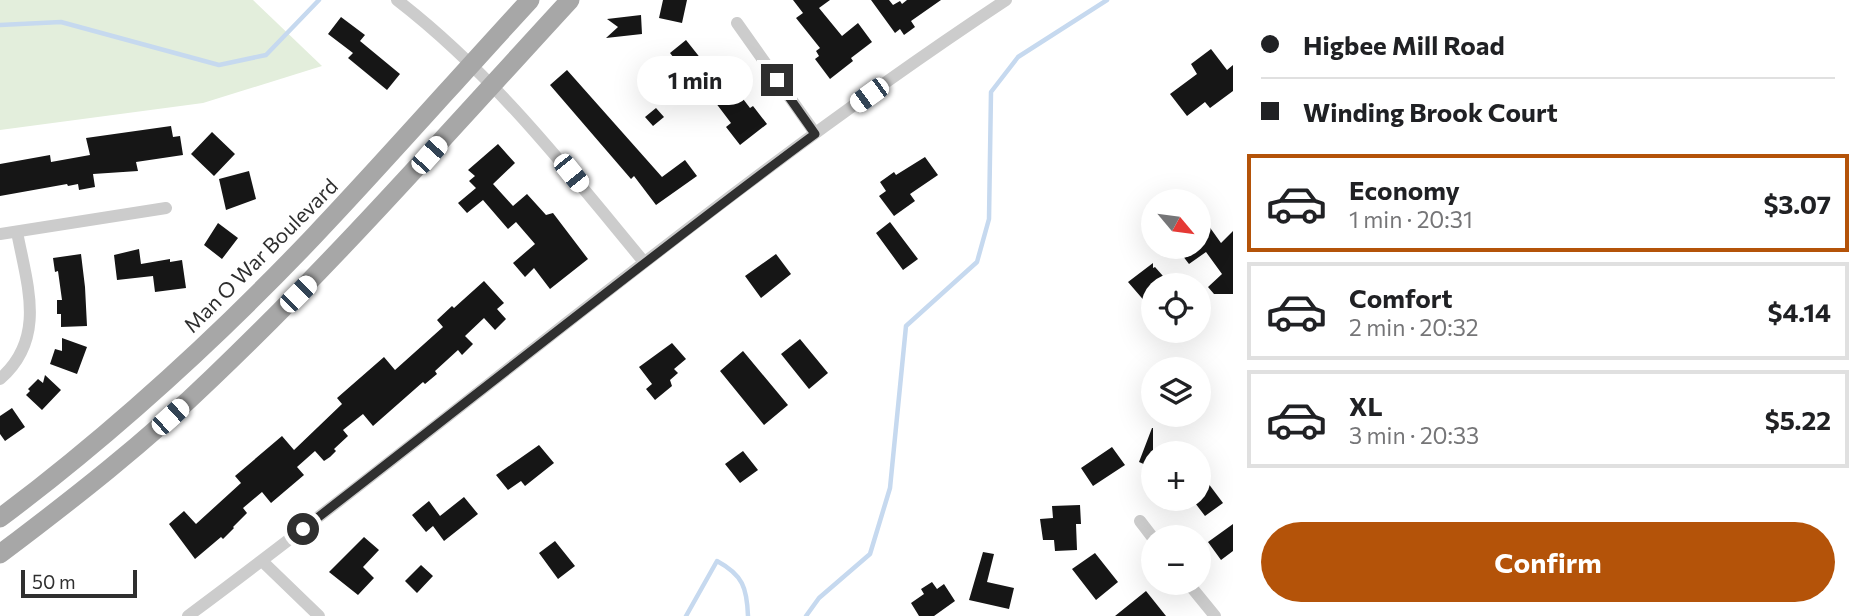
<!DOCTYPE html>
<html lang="en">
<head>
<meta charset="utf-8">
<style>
	:root { --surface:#fff; --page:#f2f2f2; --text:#202124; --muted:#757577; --line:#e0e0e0; --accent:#b45309 }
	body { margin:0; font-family:Commissioner,sans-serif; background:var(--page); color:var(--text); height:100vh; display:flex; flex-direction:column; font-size:26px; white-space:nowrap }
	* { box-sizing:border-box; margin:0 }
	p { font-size:23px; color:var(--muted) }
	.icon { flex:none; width:38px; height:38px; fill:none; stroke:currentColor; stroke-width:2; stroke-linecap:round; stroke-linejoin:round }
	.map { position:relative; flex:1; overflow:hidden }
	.sheet { display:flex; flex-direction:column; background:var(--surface); width:630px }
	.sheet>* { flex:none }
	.hud { display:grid; align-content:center; height:154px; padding:0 28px; background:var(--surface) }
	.needle { width:46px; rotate:119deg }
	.buttons { position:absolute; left:1141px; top:189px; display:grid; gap:14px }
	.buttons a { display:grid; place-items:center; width:70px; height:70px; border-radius:50%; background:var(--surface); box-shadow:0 7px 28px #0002; font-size:35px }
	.scale { position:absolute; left:21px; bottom:18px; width:116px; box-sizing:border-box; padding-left:7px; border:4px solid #2f2f2f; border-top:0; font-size:19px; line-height:24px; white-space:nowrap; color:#2f2f2f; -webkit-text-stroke:5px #fff; paint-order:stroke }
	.end { position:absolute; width:32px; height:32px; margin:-16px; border:9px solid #2f2f2f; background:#fff; box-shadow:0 0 0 4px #fff }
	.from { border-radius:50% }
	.bubble { position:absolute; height:49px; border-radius:24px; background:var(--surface); box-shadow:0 7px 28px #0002; font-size:23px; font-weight:700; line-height:49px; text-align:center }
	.car { position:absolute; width:21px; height:42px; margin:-21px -10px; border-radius:9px; box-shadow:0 0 5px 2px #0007; background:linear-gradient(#fff 24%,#345 0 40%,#fff 0 76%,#345 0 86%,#fff 0) }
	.hud b { display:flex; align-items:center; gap:24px; height:66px; font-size:26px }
	.hud b+b { border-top:2px solid var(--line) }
	.hud i { width:18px; height:18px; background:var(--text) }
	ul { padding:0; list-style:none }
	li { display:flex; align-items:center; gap:21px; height:98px; margin:0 14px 10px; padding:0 14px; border:4px solid var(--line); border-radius:0px }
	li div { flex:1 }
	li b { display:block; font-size:26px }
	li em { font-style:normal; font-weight:700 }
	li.active { border-color:var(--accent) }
	li>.icon { width:63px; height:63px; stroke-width:1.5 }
	.action { display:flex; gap:14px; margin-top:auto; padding:14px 28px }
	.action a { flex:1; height:80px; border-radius:42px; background:var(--accent); color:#fff; font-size:28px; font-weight:700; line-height:80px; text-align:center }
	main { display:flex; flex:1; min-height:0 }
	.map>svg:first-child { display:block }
	.green { fill:#e3eedc }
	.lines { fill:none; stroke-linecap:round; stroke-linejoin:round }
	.stream { stroke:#c6d9ef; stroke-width:4.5 }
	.building { fill:#161616 }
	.minor { stroke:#ccc; stroke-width:12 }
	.primary { stroke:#a7a7a7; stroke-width:19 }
	.route { stroke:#2f2f2f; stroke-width:9 }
	.labels { text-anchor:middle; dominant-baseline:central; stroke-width:7; stroke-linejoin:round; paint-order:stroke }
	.street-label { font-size:21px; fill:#2f2f2f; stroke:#fff }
</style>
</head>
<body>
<main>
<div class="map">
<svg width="1233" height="616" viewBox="0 0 1233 616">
	<rect width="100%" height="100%" fill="#fff"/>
	<path class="green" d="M0,0H253L322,66L203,103L0,130Z"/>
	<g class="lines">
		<path class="stream" d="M0,25L61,22L219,65L266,55L319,0
			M686,616L717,561C743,575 747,588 748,616
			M806,616L819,598L870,554L890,488L906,326L977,262L989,219L991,92L1018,57L1107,0"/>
	</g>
	<path class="building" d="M663,0H687L682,23L659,18Z
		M793,0H830L819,8L842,36L858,23L872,42L851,58L853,61L830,79L815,59L819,56L816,51L820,48L796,18L803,13Z
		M871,0H889L893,5L900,1L902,4L907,0H941L911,21L915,27L904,35L900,29L895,33Z
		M641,15L642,34L606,38L618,27L607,19Z
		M341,17L365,35L360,41L400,74L387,90L348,58L353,53L328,34Z
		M686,40L717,79L724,74L750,108L753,106L767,124L740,145L726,127L731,123L706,90L690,102L683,93L694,84L670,53Z
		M1211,49L1227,70L1233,65V91L1210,108L1205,102L1187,116L1170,94L1197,74L1191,64Z
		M567,70L662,177L685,160L697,176L656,205L634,176L631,179L550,85Z
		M656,108L664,117L653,126L645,117Z
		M171,126L173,137L180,136L183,155L136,162L138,171L93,174L95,187L79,190L78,184L68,186L67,184L0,196V164L50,155L51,162L90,155L86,138Z
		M212,132L235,154L214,176L191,154Z
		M498,144L515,163L493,184L513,206L527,194L546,215L553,213L588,259L550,289L534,268L525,277L513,263L535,244L516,222L508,229L483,200L467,213L458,203L476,188L469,181L475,176L468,170Z
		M925,157L938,175L910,194L915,201L894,216L879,196L886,191L880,182L894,172L896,175Z
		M249,171L256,199L226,210L219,179Z
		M890,222L918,259L903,270L876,233Z
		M1206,222L1221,243L1233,231V294H1214L1208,287L1222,274L1206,252L1189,264L1176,247H1199V228Z
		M218,223L238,238L222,259L204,245Z
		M139,249L141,264L170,259V262L182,260L186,288L155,292L153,276L117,280L114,255Z
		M81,254L85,287L87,326L61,327V314H57V300H62L58,271L55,272L53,258Z
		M776,254L791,274L761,298L745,276Z
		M1153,263V268L1155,267L1171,285H1153V311L1128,282Z
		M484,281L504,303L497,309L506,319L495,330L484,318L465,336L473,344L462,355L458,350L435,371L437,374L425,384L423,382L373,426L363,414L343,430L348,436L334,449L336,451L330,457L324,461L315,451L297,467L304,475L271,503L262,492L243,508L247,513L233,527L234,528L223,539L221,537L195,559L169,524L184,511L196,524L241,483L235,476L282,436L294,450L342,404L337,398L384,357L395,370L443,327L437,320L452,306L454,308Z
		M62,338L87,347L77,374L50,364L55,349L62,351Z
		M800,339L828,373L809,389L781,354Z
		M672,343L686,359L674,369L678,373L670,380L672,386L655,400L646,389L652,384L639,367Z
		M743,351L788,405L764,425L720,371Z
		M45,375L61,390L42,410L26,395L30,391L28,389L38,379L43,383Z
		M12,408L25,427L5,441L0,434V416Z
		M1152,428H1153V468L1139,462Z
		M539,445L554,463L525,486L521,481L508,490L496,475Z
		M1112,447L1125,465L1093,486L1081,468Z
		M743,451L758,470L740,483L725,464Z
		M1199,471L1223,503L1205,516L1192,499H1199Z
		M464,497L478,514L444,541L433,526L426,532L412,515L429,501L440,516Z
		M1080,505L1081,524H1076L1077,550L1055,551L1054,540H1043L1040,519L1053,518L1052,506Z
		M1233,524V551L1221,560L1208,542Z
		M364,537L379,550L363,567L374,578L358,595L329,572Z
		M555,541L575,566L558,579L539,553Z
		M983,552L994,554L987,582L1014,588L1009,609L969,600Z
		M1095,553L1118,582L1096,600L1072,569Z
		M421,565L433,576L417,593L405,581Z
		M932,582L937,589L944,584L955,601L934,616H919L911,603L924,594L921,589Z
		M1146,591L1166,616H1115Z"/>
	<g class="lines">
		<path class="minor" d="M397,0C493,74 567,169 644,262
			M737,23L815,133
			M0,234L166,208
			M0,379C47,338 27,285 17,232
			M1140,521L1153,538
			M262,561L319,616
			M1188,583L1215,616
			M188,616C462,413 721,188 1006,0"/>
		<path class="primary" d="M0,518C113,433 218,337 315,235C388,158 458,78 530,0
			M0,554C73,499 146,442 212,378C338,258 452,128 570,0"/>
	</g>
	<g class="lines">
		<path class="route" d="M303,529C474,397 642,262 815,134L777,80"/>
	</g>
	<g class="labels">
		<g class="street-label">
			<text transform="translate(260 255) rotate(-45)">Man O War Boulevard</text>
		</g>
	</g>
</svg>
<div class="buttons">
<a><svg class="needle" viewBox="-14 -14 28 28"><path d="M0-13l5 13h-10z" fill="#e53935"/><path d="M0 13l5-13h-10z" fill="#757577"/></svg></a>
<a><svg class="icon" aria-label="locate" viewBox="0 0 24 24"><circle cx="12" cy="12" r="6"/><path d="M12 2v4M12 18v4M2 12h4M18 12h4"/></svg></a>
<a><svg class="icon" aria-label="layers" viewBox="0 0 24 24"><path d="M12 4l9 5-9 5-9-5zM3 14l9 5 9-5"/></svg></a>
<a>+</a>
<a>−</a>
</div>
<div class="scale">50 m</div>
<i class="end from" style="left:303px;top:529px"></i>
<i class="end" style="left:777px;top:80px"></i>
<div class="bubble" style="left:637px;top:56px;width:116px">1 min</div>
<i class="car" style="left:869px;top:95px;rotate:234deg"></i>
<i class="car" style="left:429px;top:155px;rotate:42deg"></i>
<i class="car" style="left:571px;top:173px;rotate:141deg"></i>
<i class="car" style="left:298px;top:294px;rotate:45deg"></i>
<i class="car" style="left:170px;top:417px;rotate:48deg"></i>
</div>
<section class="sheet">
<div class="hud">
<b><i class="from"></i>Higbee Mill Road</b>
<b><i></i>Winding Brook Court</b>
</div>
<ul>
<li class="active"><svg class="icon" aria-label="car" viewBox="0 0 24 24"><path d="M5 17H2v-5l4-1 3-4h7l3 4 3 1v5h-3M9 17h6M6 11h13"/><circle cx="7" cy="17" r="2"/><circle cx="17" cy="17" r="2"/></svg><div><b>Economy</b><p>1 min · 20:31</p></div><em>$3.07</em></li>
<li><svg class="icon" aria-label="car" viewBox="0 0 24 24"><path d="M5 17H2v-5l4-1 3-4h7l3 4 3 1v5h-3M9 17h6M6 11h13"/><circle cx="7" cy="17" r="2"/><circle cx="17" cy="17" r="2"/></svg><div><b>Comfort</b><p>2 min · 20:32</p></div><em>$4.14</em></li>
<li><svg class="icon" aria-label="car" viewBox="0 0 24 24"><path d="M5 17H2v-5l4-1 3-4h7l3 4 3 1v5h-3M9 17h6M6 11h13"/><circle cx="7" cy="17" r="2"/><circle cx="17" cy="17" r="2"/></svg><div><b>XL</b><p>3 min · 20:33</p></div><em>$5.22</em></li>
</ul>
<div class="action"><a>Confirm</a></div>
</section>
</main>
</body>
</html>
